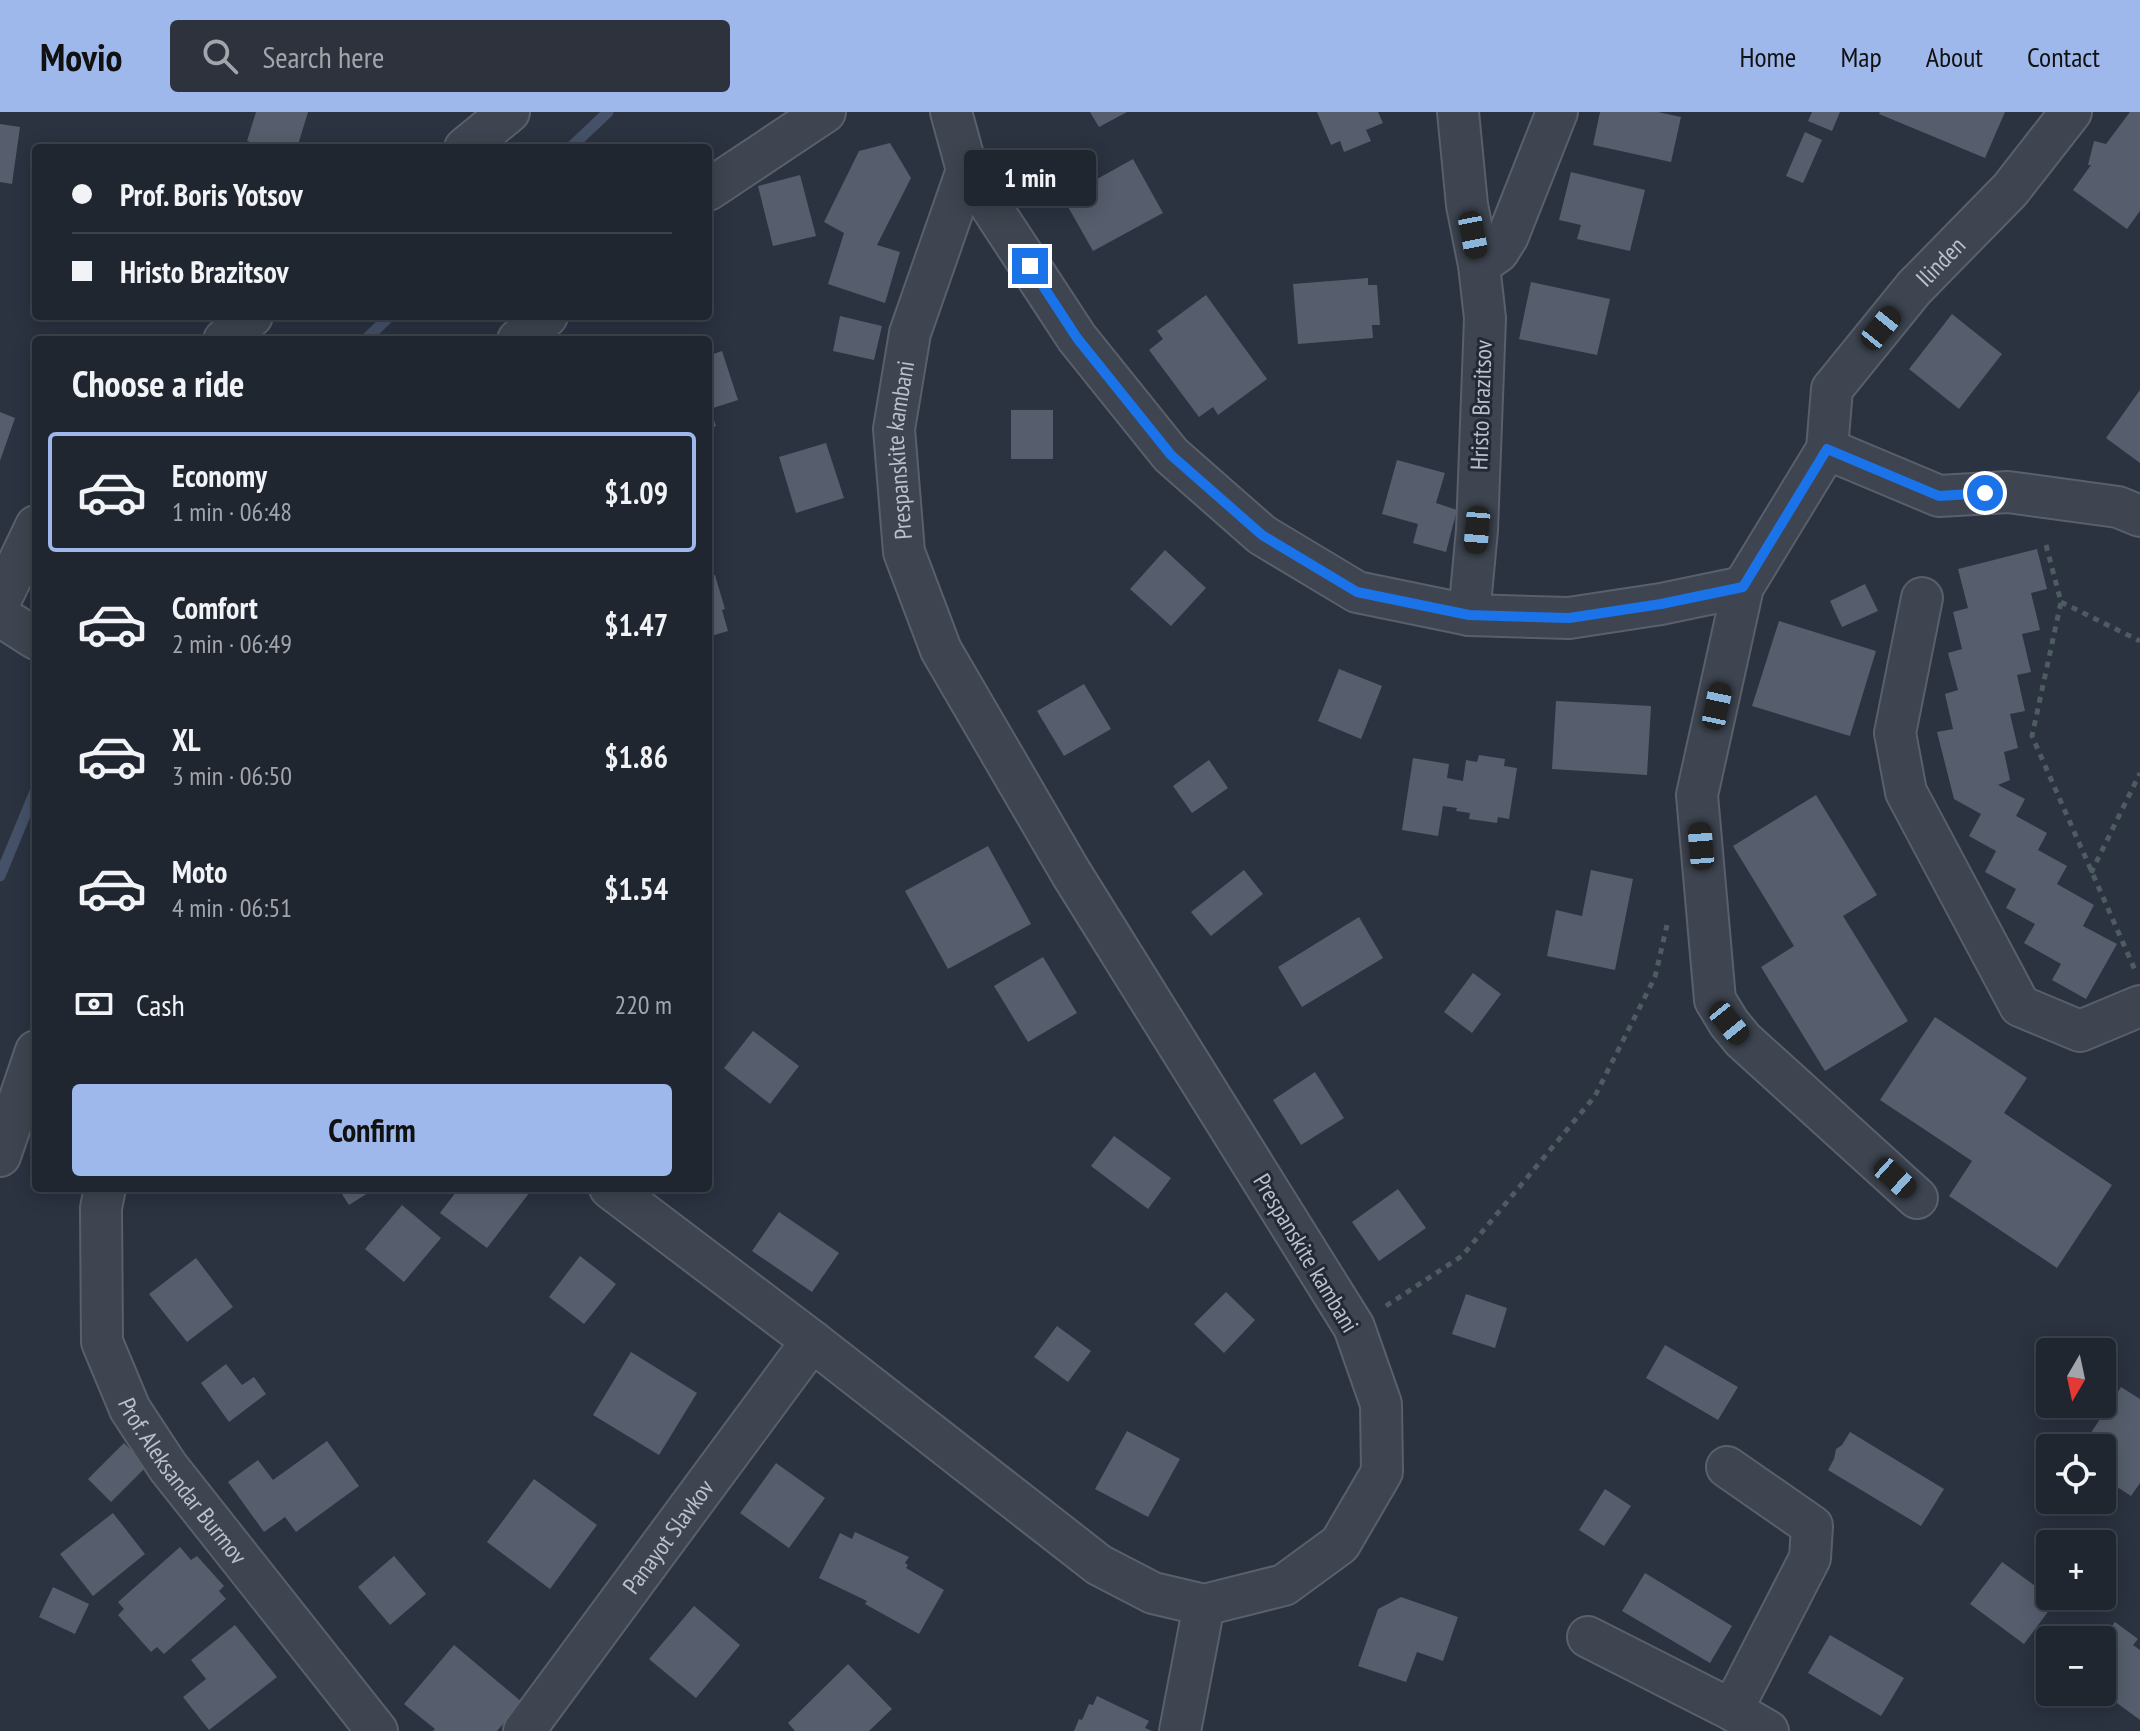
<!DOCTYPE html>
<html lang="en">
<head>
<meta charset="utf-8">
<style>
	:root { --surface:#202630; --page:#2d323c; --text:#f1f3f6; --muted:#a2a5ab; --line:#3d434c; --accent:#9eb8ec }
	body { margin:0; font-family:"PT Sans Narrow",sans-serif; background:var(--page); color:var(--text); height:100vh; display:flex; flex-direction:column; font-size:30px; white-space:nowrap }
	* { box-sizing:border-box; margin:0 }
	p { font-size:26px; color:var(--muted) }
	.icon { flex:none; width:44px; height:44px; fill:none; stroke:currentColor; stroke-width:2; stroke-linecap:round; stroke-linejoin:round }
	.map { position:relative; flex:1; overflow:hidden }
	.sheet { position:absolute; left:32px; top:224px; width:680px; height:856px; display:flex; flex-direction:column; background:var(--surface); border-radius:8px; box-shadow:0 4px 20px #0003,0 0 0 2px var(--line) }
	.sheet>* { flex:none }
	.top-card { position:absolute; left:32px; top:32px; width:680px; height:176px; border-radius:8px; box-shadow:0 4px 20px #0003,0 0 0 2px var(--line); display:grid; align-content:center; height:176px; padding:0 40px; background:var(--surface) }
	.needle { width:52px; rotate:189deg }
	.controls { position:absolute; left:2036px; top:1226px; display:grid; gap:16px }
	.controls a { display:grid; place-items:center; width:80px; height:80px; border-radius:8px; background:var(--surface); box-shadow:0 4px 20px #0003,0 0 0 2px var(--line); font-size:40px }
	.end { position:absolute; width:36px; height:36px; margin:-18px; border:10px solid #1a73e8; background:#fff; box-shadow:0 0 0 4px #fff }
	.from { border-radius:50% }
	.bubble { position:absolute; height:56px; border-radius:8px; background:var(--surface); box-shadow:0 4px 20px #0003,0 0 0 2px var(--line); font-size:26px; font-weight:700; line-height:56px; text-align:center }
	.car { position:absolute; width:24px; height:48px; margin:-24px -12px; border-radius:10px; box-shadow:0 0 6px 2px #0007; background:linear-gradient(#222 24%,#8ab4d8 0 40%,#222 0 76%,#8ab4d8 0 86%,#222 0) }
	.top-card b { display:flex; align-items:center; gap:28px; height:76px; font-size:30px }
	.top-card b+b { border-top:2px solid var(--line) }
	.top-card i { width:20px; height:20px; background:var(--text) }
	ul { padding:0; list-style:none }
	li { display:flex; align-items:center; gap:24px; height:120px; margin:0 16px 12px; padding:0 24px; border:4px solid transparent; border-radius:8px }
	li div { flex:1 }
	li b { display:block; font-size:30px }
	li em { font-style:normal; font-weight:700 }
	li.on { border-color:var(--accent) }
	li>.icon { width:72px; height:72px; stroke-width:1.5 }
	h2 { padding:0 40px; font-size:36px; line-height:96px }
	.pay { display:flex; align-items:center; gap:20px; height:88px; padding:0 40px; font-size:30px }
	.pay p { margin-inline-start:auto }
	.primary-button { display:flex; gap:16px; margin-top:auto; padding:16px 40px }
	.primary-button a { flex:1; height:92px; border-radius:8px; background:var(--accent); color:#111; font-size:32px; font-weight:700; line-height:92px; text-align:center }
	header { display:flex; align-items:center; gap:48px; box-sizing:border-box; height:112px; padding:0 40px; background:var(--accent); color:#111 }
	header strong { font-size:38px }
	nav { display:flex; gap:44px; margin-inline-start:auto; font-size:28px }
	.search { width:560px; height:72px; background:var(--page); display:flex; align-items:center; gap:20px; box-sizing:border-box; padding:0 28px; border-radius:8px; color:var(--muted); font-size:30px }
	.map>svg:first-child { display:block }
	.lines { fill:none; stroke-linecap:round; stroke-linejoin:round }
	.stream { stroke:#445168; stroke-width:11 }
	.building { fill:#565e6d }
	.minor-casing { stroke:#59606b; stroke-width:44 }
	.path { stroke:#4d5c60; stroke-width:5; stroke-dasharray:6 6; stroke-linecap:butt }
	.minor { stroke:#3e4550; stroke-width:40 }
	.route { stroke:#1a73e8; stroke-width:10 }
	.labels { text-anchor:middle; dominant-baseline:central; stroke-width:6; stroke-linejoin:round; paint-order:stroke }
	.street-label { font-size:24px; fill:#bbc0ca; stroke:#232a36 }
</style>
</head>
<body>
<header>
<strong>Movio</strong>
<div class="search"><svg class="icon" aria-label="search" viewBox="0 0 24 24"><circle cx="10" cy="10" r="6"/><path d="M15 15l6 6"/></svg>Search here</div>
<nav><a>Home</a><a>Map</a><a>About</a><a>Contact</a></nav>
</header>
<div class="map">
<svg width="2140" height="1619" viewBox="0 0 2140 1619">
	<rect width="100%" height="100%" fill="#2b3240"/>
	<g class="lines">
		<path class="stream" d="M570,36L608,0
			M365,228L390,204
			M0,764L36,677"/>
	</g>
	<path class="building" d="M256,0H308L297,36H270L247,29Z
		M1090,0H1127L1099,15Z
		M1317,0H1378L1383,11L1366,18L1371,29L1344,40L1340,29L1331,33Z
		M1600,0H1658L1681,5L1671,50L1593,33Z
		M1812,0H1840L1832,19L1808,9Z
		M1880,0H2005L1985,46L1879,2Z
		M2130,0H2140V99L2127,117L2073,78L2091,53H2088L2094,29L2106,32Z
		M0,12L20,15L12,72L0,70Z
		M1805,20L1822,28L1803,71L1786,64Z
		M890,31L911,66L877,133L900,140L885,191L828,172L844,121L824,110L859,39Z
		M1133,47L1163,101L1093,139L1063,86Z
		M1571,60L1645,78L1630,139L1577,127L1581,113L1559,108Z
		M800,63L816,124L773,134L758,74Z
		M1368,166V173H1377L1380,213H1372L1373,226L1298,232L1293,172Z
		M1531,170L1610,187L1597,243L1519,227Z
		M1206,183L1267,267L1218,303L1213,295L1199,305L1149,238L1163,227L1157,219Z
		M1952,202L2002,242L1959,297L1909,257Z
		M840,204L882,214L874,248L833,239Z
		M722,239L738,288L710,297L716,314L708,317V244Z
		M2140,278V351L2106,326Z
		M1011,298H1053V347H1011Z
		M0,300L15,306L0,349Z
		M826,331L844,386L796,401L779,345Z
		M1397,348L1445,361L1436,391L1457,398L1446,440L1413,431L1418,412L1382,402Z
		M2037,437L2047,477L2031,481L2040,518L2022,522L2031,560L2017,563L2025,599L2010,602L2018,636L2004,640L2010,668L1998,673L2025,687L2016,704L2047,721L2038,738L2067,754L2057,772L2094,793L2083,814L2117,832L2086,887L2052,868L2061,852L2024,831L2035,812L2006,796L2016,777L1985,760L1996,739L1969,724L1981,702L1954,687L1937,620L1953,617L1945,582L1958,578L1948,541L1962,537L1953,500L1968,496L1958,457Z
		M1165,438L1206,476L1171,514L1130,477Z
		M715,463L725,497L722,498L728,519L711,524L714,536L708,537V464Z
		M1865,472L1878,499L1842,515L1830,489Z
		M1779,509L1876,539L1850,624L1752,594Z
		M1339,557L1382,574L1361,627L1318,609Z
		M1084,572L1111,617L1064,644L1037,599Z
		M1556,589L1651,594L1647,663L1552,657Z
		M1479,643L1505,647L1504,654L1517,656L1509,707L1498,705L1497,711L1469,707L1470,701L1456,699L1457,696L1443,694L1438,724L1402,718L1413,646L1449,652L1447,666L1463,669L1466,648L1477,650Z
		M1209,648L1228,676L1192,701L1173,674Z
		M1816,683L1877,783L1843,804L1908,909L1825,959L1761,855L1794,834L1733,734Z
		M988,734L1031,812L948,857L905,779Z
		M1244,758L1263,782L1211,824L1191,800Z
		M1591,758L1633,767L1615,858L1547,844L1556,798L1582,804Z
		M1359,805L1383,846L1302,895L1278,855Z
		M1043,845L1077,901L1028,930L994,874Z
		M1473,861L1501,882L1472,921L1444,900Z
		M1935,905L2027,966L2004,1001L2112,1073L2057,1156L1949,1084L1972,1049L1880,988Z
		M753,919L799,954L770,992L724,956Z
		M1315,960L1344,1006L1301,1033L1273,988Z
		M1114,1024L1171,1066L1148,1097L1091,1054Z
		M338,1076H376L349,1093Z
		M459,1076H525L530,1080L487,1136L440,1101Z
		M1398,1077L1426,1116L1379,1149L1352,1110Z
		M402,1093L441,1126L404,1170L365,1137Z
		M779,1100L839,1141L812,1180L752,1139Z
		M580,1144L616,1172L584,1212L549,1185Z
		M196,1146L233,1195L187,1230L149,1182Z
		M1226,1180L1255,1208L1224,1241L1194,1212Z
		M1466,1182L1507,1196L1495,1236L1452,1222Z
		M1057,1214L1091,1239L1068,1270L1034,1245Z
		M1665,1233L1738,1275L1718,1308L1646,1266Z
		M631,1240L697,1281L659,1343L593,1303Z
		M226,1252L242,1273L254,1265L266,1282L229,1310L201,1271Z
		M2121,1275L2140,1287V1371L2131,1384L2102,1365V1336H2081Z
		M1127,1319L1180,1347L1148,1405L1095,1377Z
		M1850,1320L1944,1377L1921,1414L1828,1358L1834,1347L1836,1337L1842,1333Z
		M327,1329L359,1374L296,1420L285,1405L264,1420L228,1370L258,1348L273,1368Z
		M124,1331L147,1354L111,1390L88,1367Z
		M776,1351L825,1386L789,1436L740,1401Z
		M534,1367L597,1413L550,1477L487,1430Z
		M1605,1377L1631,1394L1604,1434L1579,1418Z
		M113,1401L145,1442L93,1484L60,1442Z
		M855,1420L909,1445L905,1451L908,1453L906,1456L944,1478L919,1522L865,1492L867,1489L819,1466L840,1421L852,1427Z
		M180,1435L191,1448L197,1444L224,1474L219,1479L226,1487L164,1542L157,1535L151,1540L118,1503L124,1497L118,1490Z
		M394,1444L426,1482L390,1513L358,1475Z
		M2002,1450L2056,1489L2024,1532L1970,1492Z
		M1645,1461L1732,1514L1710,1551L1622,1499Z
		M53,1475L89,1492L75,1522L39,1505Z
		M1401,1485L1458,1505L1443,1549L1417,1540L1406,1570L1358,1554L1378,1497Z
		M694,1494L740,1533L696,1586L649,1547Z
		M2115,1510L2138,1527L2133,1533L2140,1538V1608L2102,1580V1528H2088L2099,1514L2107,1520Z
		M235,1513L277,1565L209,1618L183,1585L206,1567L191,1548Z
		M1830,1523L1904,1566L1881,1604L1808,1561Z
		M454,1533L522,1590L497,1619H433L435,1617L404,1592Z
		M848,1552L892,1597L869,1619H795L788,1611Z
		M1097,1584L1149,1609L1145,1616L1152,1619H1074L1079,1607L1082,1608L1089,1592L1093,1593Z"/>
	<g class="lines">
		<g class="minor-casing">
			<g id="minor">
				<path d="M951,0L967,58L1077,226L1171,343L1262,423L1357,480L1469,503L1569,506L1661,492L1743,475"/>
				<path d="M1458,0L1467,93L1479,153L1485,206L1477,418L1469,503"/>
				<path d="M465,36L509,0"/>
				<path d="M708,78L825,0"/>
				<path d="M1479,153L1498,140L1508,124L1557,0"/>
				<path d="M224,228L252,204"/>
				<path d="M518,228L547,204"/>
				<path d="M1827,337L1939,384L2008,380L2118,395L2140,404"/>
				<path d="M1922,486L1895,621L1906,680L2020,894L2080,919L2140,894"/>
				<path d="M0,489L36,414"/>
				<path d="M0,504L36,527"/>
				<path d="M0,1044L36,939"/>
				<path id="s1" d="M105,1076L101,1096L102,1230L130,1297L168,1355L377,1619"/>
				<path id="s2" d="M610,1076L812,1229L1099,1453L1153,1481L1204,1493L1284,1473L1340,1432L1382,1360L1381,1292L1354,1215L1071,761L941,538L904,440L894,317L910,221L967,58"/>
				<path id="s3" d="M1917,1086L1743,928L1729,911L1715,888L1697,683L1743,475L1827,337L1832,277L1914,176L2010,78L2071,0"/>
				<path d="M1727,1355L1812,1414L1810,1446L1732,1598"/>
				<path d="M1588,1525L1732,1598L1768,1619"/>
				<path id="s4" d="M524,1619L812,1229"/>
				<path d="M1180,1619L1204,1493"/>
			</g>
		</g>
		<path class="path" d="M2046,433L2061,490L2032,624L2135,858
			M2061,490L2140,529
			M2091,761L2140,661
			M1386,1194L1462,1144L1595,984L1655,865L1667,813"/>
		<use href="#minor" class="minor"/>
	</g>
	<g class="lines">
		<path class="route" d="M1030,154L1077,226L1171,343L1262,423L1357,480L1469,503L1569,506L1661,492L1743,475L1827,337L1939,384L1985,381"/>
	</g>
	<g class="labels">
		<g class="street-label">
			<text stroke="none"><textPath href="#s3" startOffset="1092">Ilinden</textPath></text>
			<text transform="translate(1481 293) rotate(-88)">Hristo Brazitsov</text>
			<text stroke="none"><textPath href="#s2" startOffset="2116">Prespanskite kambani</textPath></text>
			<text transform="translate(1306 1141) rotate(59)">Prespanskite kambani</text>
			<text stroke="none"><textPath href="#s1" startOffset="316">Prof. Aleksandar Burmov</textPath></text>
			<text stroke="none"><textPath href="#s4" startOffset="242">Panayot Slavkov</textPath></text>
		</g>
	</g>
</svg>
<div class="controls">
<a><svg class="needle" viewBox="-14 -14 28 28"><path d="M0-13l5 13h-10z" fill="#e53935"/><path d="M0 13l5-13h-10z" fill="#a2a5ab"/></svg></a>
<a><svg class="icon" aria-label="locate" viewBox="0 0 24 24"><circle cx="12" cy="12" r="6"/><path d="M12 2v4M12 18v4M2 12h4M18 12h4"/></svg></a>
<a>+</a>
<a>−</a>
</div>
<i class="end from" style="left:1985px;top:381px"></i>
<i class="end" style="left:1030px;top:154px"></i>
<div class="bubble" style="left:964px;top:38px;width:132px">1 min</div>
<i class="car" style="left:1473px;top:123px;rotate:169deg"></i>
<i class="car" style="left:1881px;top:216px;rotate:39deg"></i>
<i class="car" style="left:1477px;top:418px;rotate:185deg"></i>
<i class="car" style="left:1717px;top:594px;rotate:12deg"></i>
<i class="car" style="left:1701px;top:734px;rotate:355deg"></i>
<i class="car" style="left:1729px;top:911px;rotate:141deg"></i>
<i class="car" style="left:1895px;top:1066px;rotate:132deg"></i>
<div class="top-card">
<b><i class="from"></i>Prof. Boris Yotsov</b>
<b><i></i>Hristo Brazitsov</b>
</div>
<section class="sheet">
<h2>Choose a ride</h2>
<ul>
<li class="on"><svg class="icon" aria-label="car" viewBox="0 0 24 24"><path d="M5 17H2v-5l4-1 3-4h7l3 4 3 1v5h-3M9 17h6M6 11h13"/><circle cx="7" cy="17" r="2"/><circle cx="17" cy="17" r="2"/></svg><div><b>Economy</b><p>1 min · 06:48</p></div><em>$1.09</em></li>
<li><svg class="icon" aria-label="car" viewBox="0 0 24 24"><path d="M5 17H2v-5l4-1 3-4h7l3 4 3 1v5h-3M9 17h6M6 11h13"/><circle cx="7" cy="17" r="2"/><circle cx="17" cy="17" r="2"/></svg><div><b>Comfort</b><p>2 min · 06:49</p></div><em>$1.47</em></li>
<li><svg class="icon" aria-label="car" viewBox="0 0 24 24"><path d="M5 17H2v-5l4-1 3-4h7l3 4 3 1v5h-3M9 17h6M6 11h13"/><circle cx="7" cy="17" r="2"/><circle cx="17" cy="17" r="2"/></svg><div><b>XL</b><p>3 min · 06:50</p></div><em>$1.86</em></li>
<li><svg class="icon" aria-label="car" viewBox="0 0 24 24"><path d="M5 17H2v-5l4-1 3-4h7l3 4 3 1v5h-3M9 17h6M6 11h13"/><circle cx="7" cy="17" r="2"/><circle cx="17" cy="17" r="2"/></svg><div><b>Moto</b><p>4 min · 06:51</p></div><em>$1.54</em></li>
</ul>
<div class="pay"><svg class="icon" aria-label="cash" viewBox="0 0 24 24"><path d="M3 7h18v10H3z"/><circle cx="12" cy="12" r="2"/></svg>Cash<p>220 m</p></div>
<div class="primary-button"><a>Confirm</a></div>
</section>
</div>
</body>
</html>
